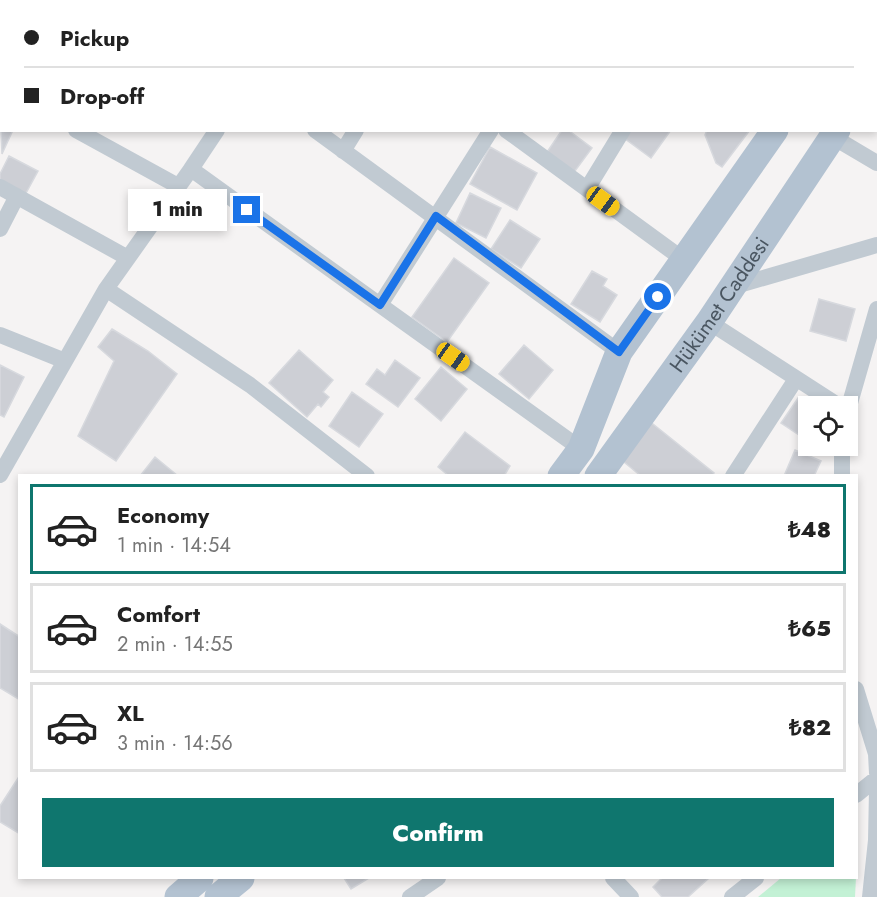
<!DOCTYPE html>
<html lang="en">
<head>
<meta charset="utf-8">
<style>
	:root { --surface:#fff; --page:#f6f6f6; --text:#222; --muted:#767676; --line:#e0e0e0; --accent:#0f766e }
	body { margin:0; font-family:Jost,sans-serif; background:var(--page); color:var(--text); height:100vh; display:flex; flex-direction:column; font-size:22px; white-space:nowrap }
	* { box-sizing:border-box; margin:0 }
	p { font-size:20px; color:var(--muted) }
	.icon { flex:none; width:33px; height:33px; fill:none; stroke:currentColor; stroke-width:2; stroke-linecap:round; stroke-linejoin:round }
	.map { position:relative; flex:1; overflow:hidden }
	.details { position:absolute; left:18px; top:474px; width:840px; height:405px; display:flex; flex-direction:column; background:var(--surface); border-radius:0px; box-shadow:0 3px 9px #0003 }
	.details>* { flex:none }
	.guide { position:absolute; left:0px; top:0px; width:878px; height:132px; box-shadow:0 3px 9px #0003; display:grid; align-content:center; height:132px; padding:0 24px; background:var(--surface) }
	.buttons { position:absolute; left:798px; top:396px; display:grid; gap:12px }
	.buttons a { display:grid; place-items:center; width:60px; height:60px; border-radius:0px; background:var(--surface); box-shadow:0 3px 9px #0003; font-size:30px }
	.end { position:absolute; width:27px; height:27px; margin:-14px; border:8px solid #1a73e8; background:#fff; box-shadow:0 0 0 3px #fff }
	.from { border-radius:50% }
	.bubble { position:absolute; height:42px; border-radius:0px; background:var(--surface); box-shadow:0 3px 9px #0003; font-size:20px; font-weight:800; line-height:42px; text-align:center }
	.car { position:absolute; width:18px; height:36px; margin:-18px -9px; border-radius:8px; box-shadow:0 0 4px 2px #0007; background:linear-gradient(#f5c518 24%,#345 0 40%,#f5c518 0 76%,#345 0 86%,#f5c518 0) }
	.guide b { display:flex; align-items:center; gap:21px; height:57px; font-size:22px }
	.guide b+b { border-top:2px solid var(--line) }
	.guide i { width:15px; height:15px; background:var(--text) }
	ul { padding:10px 0 0; list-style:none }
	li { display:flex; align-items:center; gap:18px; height:90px; margin:0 12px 9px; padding:0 12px; border:3px solid var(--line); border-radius:0px }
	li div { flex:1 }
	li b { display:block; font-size:22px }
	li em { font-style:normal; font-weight:800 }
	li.current { border-color:var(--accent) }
	li>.icon { width:54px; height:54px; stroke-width:1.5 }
	.action { display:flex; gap:12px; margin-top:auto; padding:12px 24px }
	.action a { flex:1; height:69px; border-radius:0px; background:var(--accent); color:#fff; font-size:24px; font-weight:800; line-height:69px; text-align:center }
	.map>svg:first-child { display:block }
	.green { fill:#c3f1d5 }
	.building { fill:#cdcfd5; stroke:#d7d9de; stroke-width:1.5 }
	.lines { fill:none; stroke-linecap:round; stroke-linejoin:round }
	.minor { stroke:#c1cad2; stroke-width:16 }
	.primary { stroke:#b3c2d1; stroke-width:27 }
	.route { stroke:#1a73e8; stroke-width:8 }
	.labels { text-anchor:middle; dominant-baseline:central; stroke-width:5; stroke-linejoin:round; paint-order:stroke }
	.street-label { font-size:21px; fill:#4a5661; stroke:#fff }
</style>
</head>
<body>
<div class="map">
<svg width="877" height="897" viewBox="0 0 877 897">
	<rect width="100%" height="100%" fill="#f5f3f3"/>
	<path class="green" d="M857,858L855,897H758L781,878H856Z"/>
	<path class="building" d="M765,0H831V2H764Z
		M0,111L2,130H13L2,154Z
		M562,130H568L592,148L572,175L545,155Z
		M629,130H671L651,158L624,138Z
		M707,130H750L722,167L716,163L705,135Z
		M490,147L537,173L517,210L470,184Z
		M9,156L38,171L25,195L0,181V174Z
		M470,193L501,208L486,238L456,223Z
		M510,220L540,239L521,268L491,249Z
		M454,258L489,283L447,342L412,317Z
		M592,271L607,279L603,286L617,295L600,322L571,304Z
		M819,299L855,309L846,341L810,331Z
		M112,329L148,351L177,374L116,461L78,436L114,361L98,347Z
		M524,345L553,370L529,399L499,374Z
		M299,350L333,380L323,392L329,397L321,407L318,404L307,417L269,383Z
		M395,360L420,378L398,407L366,384L377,369L385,375Z
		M0,365L24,377L4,417L0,415Z
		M441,367L467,389L441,421L415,399Z
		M352,392L383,414L359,447L329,426Z
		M798,398L810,406L808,441L781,423Z
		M648,420L714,473L712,476H641L619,458Z
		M465,432L510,466L504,476H449L438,467Z
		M795,450L821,461L814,476H784Z
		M155,457L178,476H140Z
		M0,624L20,637V700L0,688Z
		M20,775V834L0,822V806Z
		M344,878H369L351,889Z
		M662,878H709L688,897H662L653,887Z"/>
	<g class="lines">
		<path class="minor" d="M124,0L128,2
			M315,0L317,2
			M671,0L676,2
			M281,2L282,0
			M571,2L572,0
			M0,90L2,91
			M76,130L178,186
			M217,130L191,169L380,305
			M315,130L619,352
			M491,130L380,305L581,449
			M506,130L684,260
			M833,137L877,163
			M343,151L356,130
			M0,187L128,258
			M587,189L623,130
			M0,229L17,196
			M732,287L877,245
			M106,289L250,385L367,476
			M709,322L839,406
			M0,335L65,361
			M848,410L877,309
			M842,446V476
			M0,475L106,289L191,169
			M733,476L796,379
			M856,689L876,754L877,773
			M856,795L877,778
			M613,878L631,897
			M410,897L438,878
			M732,897L756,878
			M870,897L876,840L877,790"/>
		<g class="primary">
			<path d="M866,2L867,0"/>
			<path d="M876,69L877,67"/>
			<path d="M561,476L581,449L619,352L775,130"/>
			<path id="s1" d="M598,476L709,322L837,130"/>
			<path d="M178,897L200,878"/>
			<path d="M218,897L241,878"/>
		</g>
	</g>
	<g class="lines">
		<path class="route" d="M247,210L380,305L436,216L619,352L658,297"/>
	</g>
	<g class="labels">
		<g class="street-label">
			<text stroke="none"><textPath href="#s1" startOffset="210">Hükümet Caddesi</textPath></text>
		</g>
	</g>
</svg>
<div class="buttons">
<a><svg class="icon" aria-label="locate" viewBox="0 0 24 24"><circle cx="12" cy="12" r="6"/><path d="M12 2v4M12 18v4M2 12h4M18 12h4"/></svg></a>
</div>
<i class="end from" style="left:658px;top:297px"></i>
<i class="end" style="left:247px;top:210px"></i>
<div class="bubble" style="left:128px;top:189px;width:99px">1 min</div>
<i class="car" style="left:603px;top:201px;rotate:126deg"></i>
<i class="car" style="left:453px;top:357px;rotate:125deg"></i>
<div class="guide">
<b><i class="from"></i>Pickup</b>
<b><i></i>Drop-off</b>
</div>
<section class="details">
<ul>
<li class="current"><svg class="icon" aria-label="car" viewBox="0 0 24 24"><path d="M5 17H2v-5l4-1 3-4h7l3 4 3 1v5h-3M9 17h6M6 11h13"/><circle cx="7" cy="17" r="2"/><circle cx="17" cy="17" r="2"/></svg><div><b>Economy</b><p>1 min · 14:54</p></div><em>₺48</em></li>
<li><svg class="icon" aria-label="car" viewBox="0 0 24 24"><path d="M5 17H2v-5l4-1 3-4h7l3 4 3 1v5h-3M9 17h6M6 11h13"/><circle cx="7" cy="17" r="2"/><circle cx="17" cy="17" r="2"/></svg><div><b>Comfort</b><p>2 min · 14:55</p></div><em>₺65</em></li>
<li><svg class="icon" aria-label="car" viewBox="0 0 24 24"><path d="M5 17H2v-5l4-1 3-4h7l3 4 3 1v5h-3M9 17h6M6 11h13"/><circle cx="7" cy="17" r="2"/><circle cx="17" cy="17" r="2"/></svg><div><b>XL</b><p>3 min · 14:56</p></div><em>₺82</em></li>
</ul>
<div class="action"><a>Confirm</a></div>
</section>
</div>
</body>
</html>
